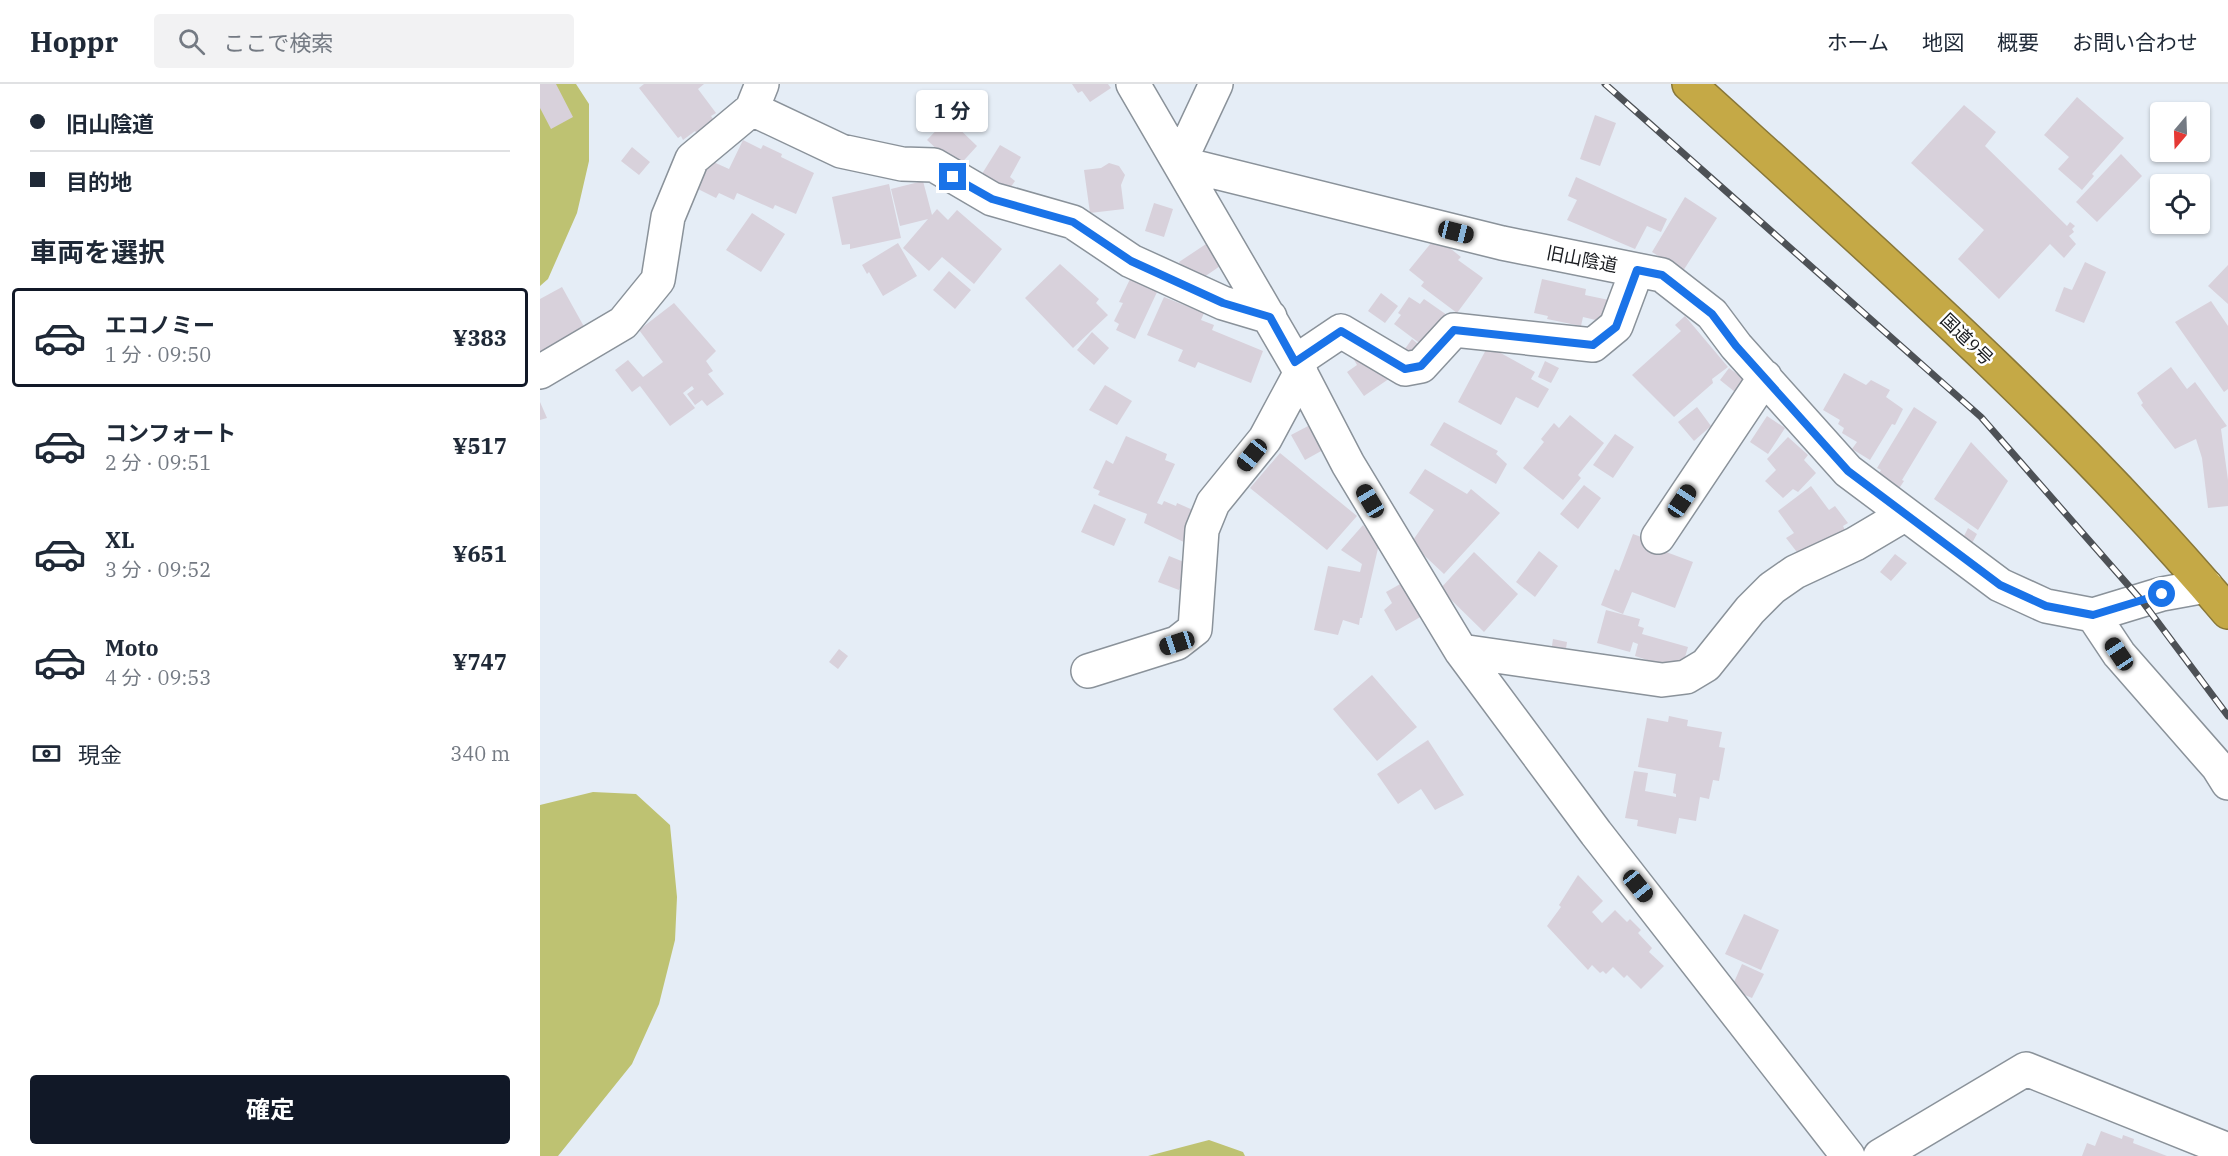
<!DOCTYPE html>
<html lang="ja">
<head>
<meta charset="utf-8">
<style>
	:root { --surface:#fff; --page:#f2f2f3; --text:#1f2937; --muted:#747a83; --line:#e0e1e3; --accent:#111827 }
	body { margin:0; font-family:"IBM Plex Serif","Noto Sans JP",serif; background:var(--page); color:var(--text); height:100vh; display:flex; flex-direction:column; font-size:22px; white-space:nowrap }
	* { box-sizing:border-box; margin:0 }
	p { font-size:20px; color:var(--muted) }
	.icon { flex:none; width:33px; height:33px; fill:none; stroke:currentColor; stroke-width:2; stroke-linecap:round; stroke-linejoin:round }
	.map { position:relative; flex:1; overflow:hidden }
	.drawer { display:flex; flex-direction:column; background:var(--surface); width:540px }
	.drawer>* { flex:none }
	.guide { display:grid; align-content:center; height:132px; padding:0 30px; background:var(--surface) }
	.needle { width:39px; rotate:199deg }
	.fabs { position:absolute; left:1610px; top:18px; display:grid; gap:12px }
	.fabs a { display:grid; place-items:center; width:60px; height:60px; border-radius:6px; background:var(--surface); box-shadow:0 2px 4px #0004; font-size:30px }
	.end { position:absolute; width:27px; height:27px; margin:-14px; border:8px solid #1a73e8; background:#fff; box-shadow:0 0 0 3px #fff }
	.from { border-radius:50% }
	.bubble { position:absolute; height:42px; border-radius:6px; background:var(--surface); box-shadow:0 2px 4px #0004; font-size:20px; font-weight:700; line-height:42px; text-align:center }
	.car { position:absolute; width:18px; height:36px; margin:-18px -9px; border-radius:8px; box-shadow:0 0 4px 2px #0007; background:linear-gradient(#222 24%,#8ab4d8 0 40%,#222 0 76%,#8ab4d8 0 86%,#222 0) }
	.guide b { display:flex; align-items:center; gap:21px; height:57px; font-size:22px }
	.guide b+b { border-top:2px solid var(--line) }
	.guide i { width:15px; height:15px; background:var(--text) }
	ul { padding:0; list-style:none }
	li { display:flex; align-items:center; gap:18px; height:99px; margin:0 12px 9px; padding:0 18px; border:3px solid transparent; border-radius:6px }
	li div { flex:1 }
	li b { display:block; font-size:22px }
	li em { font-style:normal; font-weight:700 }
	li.selected { border-color:var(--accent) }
	li>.icon { width:54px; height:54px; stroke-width:1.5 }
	h2 { padding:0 30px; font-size:27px; line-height:72px }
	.pay { display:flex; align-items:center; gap:15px; height:66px; padding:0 30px; font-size:22px }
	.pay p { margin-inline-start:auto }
	.cta { display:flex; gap:12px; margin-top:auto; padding:12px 30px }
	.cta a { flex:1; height:69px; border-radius:6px; background:var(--accent); color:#fff; font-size:24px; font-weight:700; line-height:69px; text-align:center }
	header { display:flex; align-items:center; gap:36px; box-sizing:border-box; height:84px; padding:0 30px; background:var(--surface); border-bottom:2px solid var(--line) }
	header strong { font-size:28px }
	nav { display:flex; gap:33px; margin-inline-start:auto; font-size:21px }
	.search { width:420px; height:54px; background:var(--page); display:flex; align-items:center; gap:15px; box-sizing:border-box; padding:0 21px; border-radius:6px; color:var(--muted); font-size:22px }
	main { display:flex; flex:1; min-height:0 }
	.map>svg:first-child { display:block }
	.green { fill:#bec272 }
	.building { fill:#d8d1db }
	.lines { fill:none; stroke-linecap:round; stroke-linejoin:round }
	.minor-casing { stroke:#8a929a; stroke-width:36 }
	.highway-casing { stroke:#887738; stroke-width:36 }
	.minor { stroke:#fff; stroke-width:33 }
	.highway { stroke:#c5a946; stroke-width:33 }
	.rail-casing { stroke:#4d5156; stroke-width:7 }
	.rail { stroke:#fff; stroke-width:4.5; stroke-dasharray:14; stroke-linecap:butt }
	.route { stroke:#1a73e8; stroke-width:8 }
	.labels { text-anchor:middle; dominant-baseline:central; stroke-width:5; stroke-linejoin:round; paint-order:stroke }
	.street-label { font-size:18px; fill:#181a1e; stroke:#fff }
</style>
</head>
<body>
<header>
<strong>Hoppr</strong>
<div class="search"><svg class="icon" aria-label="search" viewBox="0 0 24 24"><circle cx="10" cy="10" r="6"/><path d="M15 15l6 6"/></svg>ここで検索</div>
<nav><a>ホーム</a><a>地図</a><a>概要</a><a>お問い合わせ</a></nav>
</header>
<main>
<section class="drawer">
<div class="guide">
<b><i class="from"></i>旧山陰道</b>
<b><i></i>目的地</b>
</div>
<h2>車両を選択</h2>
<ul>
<li class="selected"><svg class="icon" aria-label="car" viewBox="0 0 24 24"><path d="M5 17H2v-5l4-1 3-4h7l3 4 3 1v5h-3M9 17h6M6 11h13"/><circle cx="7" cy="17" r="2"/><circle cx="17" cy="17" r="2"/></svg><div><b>エコノミー</b><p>1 分 · 09:50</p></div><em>¥383</em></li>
<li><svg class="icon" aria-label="car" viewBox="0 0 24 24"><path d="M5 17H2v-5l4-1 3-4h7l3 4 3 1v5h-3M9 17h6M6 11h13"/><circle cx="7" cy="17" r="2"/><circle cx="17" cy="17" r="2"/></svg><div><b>コンフォート</b><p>2 分 · 09:51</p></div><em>¥517</em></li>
<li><svg class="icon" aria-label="car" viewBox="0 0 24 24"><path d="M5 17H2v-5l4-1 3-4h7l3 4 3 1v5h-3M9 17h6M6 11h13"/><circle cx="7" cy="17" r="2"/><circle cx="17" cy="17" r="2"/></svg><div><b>XL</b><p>3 分 · 09:52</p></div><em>¥651</em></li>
<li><svg class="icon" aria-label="car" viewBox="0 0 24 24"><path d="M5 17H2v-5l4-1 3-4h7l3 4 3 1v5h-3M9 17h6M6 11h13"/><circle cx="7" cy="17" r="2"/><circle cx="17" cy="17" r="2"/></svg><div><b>Moto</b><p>4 分 · 09:53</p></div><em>¥747</em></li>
</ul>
<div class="pay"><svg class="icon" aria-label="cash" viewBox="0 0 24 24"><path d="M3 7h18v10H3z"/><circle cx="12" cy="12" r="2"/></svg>現金<p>340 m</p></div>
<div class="cta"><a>確定</a></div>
</section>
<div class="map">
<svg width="1688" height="1072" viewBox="0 0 1688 1072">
	<rect width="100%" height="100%" fill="#e5edf6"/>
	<path class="green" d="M0,0H36L49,20V77L37,129L8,195L0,202Z
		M53,708L96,710L130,741L137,813L135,856L119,920L92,980L18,1072H0V721Z
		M669,1056L703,1068L705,1072H608Z"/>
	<path class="building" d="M0,0H16L33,33L11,45L0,24Z
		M104,0H164L158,5L176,29L171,32L177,41L160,54L155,47L143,56L141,52L138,54L99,4Z
		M532,0H568L571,4L550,18L542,7L538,9Z
		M1537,13L1584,54L1552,90L1554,92L1542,106L1518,85L1529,73L1504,51Z
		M1424,21L1456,48L1445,62L1527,142L1530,138L1535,142L1532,145L1534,148L1529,152L1536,160L1524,174L1510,160L1459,215L1418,175L1444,146L1371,79Z
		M1055,31L1076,39L1060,82L1040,75Z
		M408,34L437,62L417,84L387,56Z
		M203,56L221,65L223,61L242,70L241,73L274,89L256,130L235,121L233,125L197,109L194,116L179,109L176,114L154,103L169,76L189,85Z
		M460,61L481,73L470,93L475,97L466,110L440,93Z
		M92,63L110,78L99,91L81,77Z
		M1581,70L1602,92L1557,138L1536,118Z
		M569,79L579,82L585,91L581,101L584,125L550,129L544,86L561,84Z
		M1036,93L1127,135L1121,148L1107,142L1095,165L1027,136L1037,116L1028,112Z
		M383,97L392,131L397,125L408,136L417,126L462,165L434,200L402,173L389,187L363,164L388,135L360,142L351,105Z
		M349,100L361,154L310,165V160L302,161L292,113Z
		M1145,113L1177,134L1143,187L1112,168Z
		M614,119L633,125L624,153L605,147Z
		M212,129L245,150L221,188L186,166Z
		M896,153L921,173L918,176L943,194L917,229L881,202L884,198L869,186Z
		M669,158L683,180L654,200L639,178Z
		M358,159L377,192L343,212L329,188L327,190L322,181Z
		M1545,178L1566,188L1544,239L1515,227L1524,203L1532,206Z
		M520,180L559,215L556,219L568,231L533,264L485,214Z
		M1688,181V220L1668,202Z
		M409,187L431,206L415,225L393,206Z
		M591,193L618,206L595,255L576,246L579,240L574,237L583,219L579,218Z
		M1002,195L1046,205L1045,211L1069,216L1064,238L1043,233L1041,242L1007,235L1008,232L994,229Z
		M22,203L47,248L0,275V215Z
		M841,209L858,222L845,239L828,227Z
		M624,213L664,229L661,236L674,241L672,246L723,267L711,299L658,278L655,284L638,277L643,266L607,251Z
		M869,213L880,220L884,215L907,231L890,267L854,240L861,231L858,229Z
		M1671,217L1688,242V305L1684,308L1635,238Z
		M134,219L176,267L166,277L173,287L168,290L184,310L167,322L162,316L155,321L147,310L154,305L152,302L143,309L155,324L130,342L100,302L92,308L75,286L88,276L103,293L123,278L99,246Z
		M1145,232L1188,283L1172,295L1173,299L1134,333L1092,291L1141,247L1135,241Z
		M552,248L569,264L554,281L537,266Z
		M872,255L884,265L862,269Z
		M948,262L995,288L991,295L1009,305L998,324L976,313L961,341L918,318Z
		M828,265L853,292L824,312L807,288L817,281L813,274Z
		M1005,277L1019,284L1011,299L998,293Z
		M1631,283L1647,305L1655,298L1687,342L1681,345L1688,396V422L1668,424L1662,374L1656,355L1635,365L1601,321L1603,319L1597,309Z
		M1189,284L1212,301L1186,336L1179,331L1195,308L1180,296Z
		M1304,289L1326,301L1331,296L1350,306L1346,313L1363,325L1355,341L1352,340L1330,376L1312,365L1317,358L1302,349L1304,344L1298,340L1300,336L1283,326Z
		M565,301L592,317L577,341L549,326Z
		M0,318L7,334L0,336Z
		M1157,323L1171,342L1154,357L1138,338Z
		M1374,323L1397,338L1362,396L1364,397L1358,406L1337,393L1341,386L1337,384Z
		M1030,331L1064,359L1038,391L1041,394L1023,416L983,384L1004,358L1001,355L1014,339L1019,344Z
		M1227,332L1245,344L1228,370L1210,358Z
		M904,338L958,367L956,370L967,380L956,400L890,361Z
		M770,341L783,366L765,376L751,351Z
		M1075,350L1094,363L1073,394L1053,381Z
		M586,352L627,370L625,376L635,380L617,419L622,421L624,417L636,422L637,419L662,430L648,460L604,439L607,430L558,411L560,407L553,404L566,376L573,380Z
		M1248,353L1268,371L1264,376L1276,389L1258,408L1253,405L1243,414L1225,397L1236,386L1227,375Z
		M1431,358L1468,397L1438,446L1394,415Z
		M740,369L817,432L787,466L710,404Z
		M885,385L927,410L931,405L960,429L904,490L871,459L894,426L869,409Z
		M1044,401L1061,414L1038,445L1020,430Z
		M1271,402L1289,426L1295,422L1308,439L1303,442L1305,446L1299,450L1260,472L1246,454L1254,449L1238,427Z
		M554,420L586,435L574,462L541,448Z
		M823,441L839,460L822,534H820L819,541L803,536L798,551L774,546L788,482L820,488L822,480L801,466Z
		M1428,444L1437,450L1431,461L1422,456Z
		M1093,450L1112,457L1110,462L1153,478L1135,524L1092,508L1083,530L1061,521L1075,485L1079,487Z
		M999,467L1018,482L995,513L976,498Z
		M934,468L978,510L944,548L900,505Z
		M1355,470L1367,479L1351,497L1340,488Z
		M629,472L649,480L639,506L618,498Z
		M862,499L882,532L856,547L844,526L852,519L846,508Z
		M1066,526L1100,535L1098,542L1104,544L1102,550L1148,563L1141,587L1095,572L1098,560L1093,558L1090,568L1057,559Z
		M1013,555L1027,558L1025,571L1011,568Z
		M299,565L308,572L298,585L289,578Z
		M832,591L877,643L837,677L793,625Z
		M1129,632L1148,636L1147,642L1182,648L1179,663L1185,664L1179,697L1173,696L1169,715L1160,713L1156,737L1139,734L1136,750L1097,742L1098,736L1085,734L1094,687L1108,689L1105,707L1136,713V710L1133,709L1136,690L1098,683L1107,634L1128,638Z
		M888,656L924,711L895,726L881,705L858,720L837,690Z
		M1038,791L1063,817L1052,828L1062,839L1075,826L1087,838L1090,835L1101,846L1098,849L1112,864L1109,868L1124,882L1101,905L1087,891L1084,894L1073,883L1066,890L1063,887L1060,889L1052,881L1048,886L1007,842L1021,823L1019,821Z
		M1204,830L1239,846L1221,886L1185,870Z
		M1202,880L1224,890L1212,914L1191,905Z
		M1561,1047L1582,1055L1583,1051L1594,1055L1593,1059L1627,1072H1542L1547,1059L1555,1062Z"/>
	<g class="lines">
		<g class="minor-casing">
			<path id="minor" d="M593,0L755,278L808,380L921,567L1056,749L1308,1072
				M212,25L301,67L362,80L394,81L452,115L533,138L591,177L683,219L730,233
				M639,79L962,159L1122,191L1172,230L1196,262L1308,387L1460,501L1506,522L1553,531L1622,510L1666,502
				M639,79L676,0
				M755,278L801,247L865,285L881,282L914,246L1053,261L1076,242L1097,186
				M0,288L83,239L118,196L128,133L152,75L212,25L222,0
				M1118,453L1225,293
				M1553,531L1579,570L1678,683L1688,699
				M921,567L1122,596L1146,593L1166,581L1210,526L1232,504L1255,488L1315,460L1364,431
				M548,587L637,559L655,545L662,446L673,419L725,355L761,288
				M1340,1072L1486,985L1688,1066"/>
		</g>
		<g class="highway-casing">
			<path id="highway" d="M1149,0C1335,169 1525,335 1688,528"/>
		</g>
		<use href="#minor" class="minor"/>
		<use href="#highway" class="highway"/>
		<g class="rail-casing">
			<path id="rail" d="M1065,0L1441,333L1602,517L1688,632"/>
		</g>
		<use href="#rail" class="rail"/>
	</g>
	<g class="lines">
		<path class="route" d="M413,93L452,115L533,138L591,177L683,219L730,233L755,278L801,247L865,285L881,282L914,246L1053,261L1076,243L1097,186L1122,191L1172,230L1196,262L1308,387L1460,501L1506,522L1553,531L1622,510"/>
	</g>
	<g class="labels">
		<g class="street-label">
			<text transform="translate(1042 175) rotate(11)">旧山陰道</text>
			<text transform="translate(1427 255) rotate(44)">国道9号</text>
		</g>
	</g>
</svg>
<div class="fabs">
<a><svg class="needle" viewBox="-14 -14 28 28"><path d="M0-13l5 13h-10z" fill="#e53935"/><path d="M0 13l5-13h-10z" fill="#747a83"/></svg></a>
<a><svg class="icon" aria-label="locate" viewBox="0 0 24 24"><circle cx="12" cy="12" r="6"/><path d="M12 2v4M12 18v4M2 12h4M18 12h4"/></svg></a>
</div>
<i class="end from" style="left:1622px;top:510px"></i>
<i class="end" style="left:413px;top:93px"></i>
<div class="bubble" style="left:376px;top:6px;width:72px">1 分</div>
<i class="car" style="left:916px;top:148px;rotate:104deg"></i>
<i class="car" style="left:712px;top:371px;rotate:219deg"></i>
<i class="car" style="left:830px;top:417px;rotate:329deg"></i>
<i class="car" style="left:1142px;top:417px;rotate:34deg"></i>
<i class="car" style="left:637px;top:559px;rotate:252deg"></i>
<i class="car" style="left:1579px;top:570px;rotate:326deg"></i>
<i class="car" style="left:1098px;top:802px;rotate:141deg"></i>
</div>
</main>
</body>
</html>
